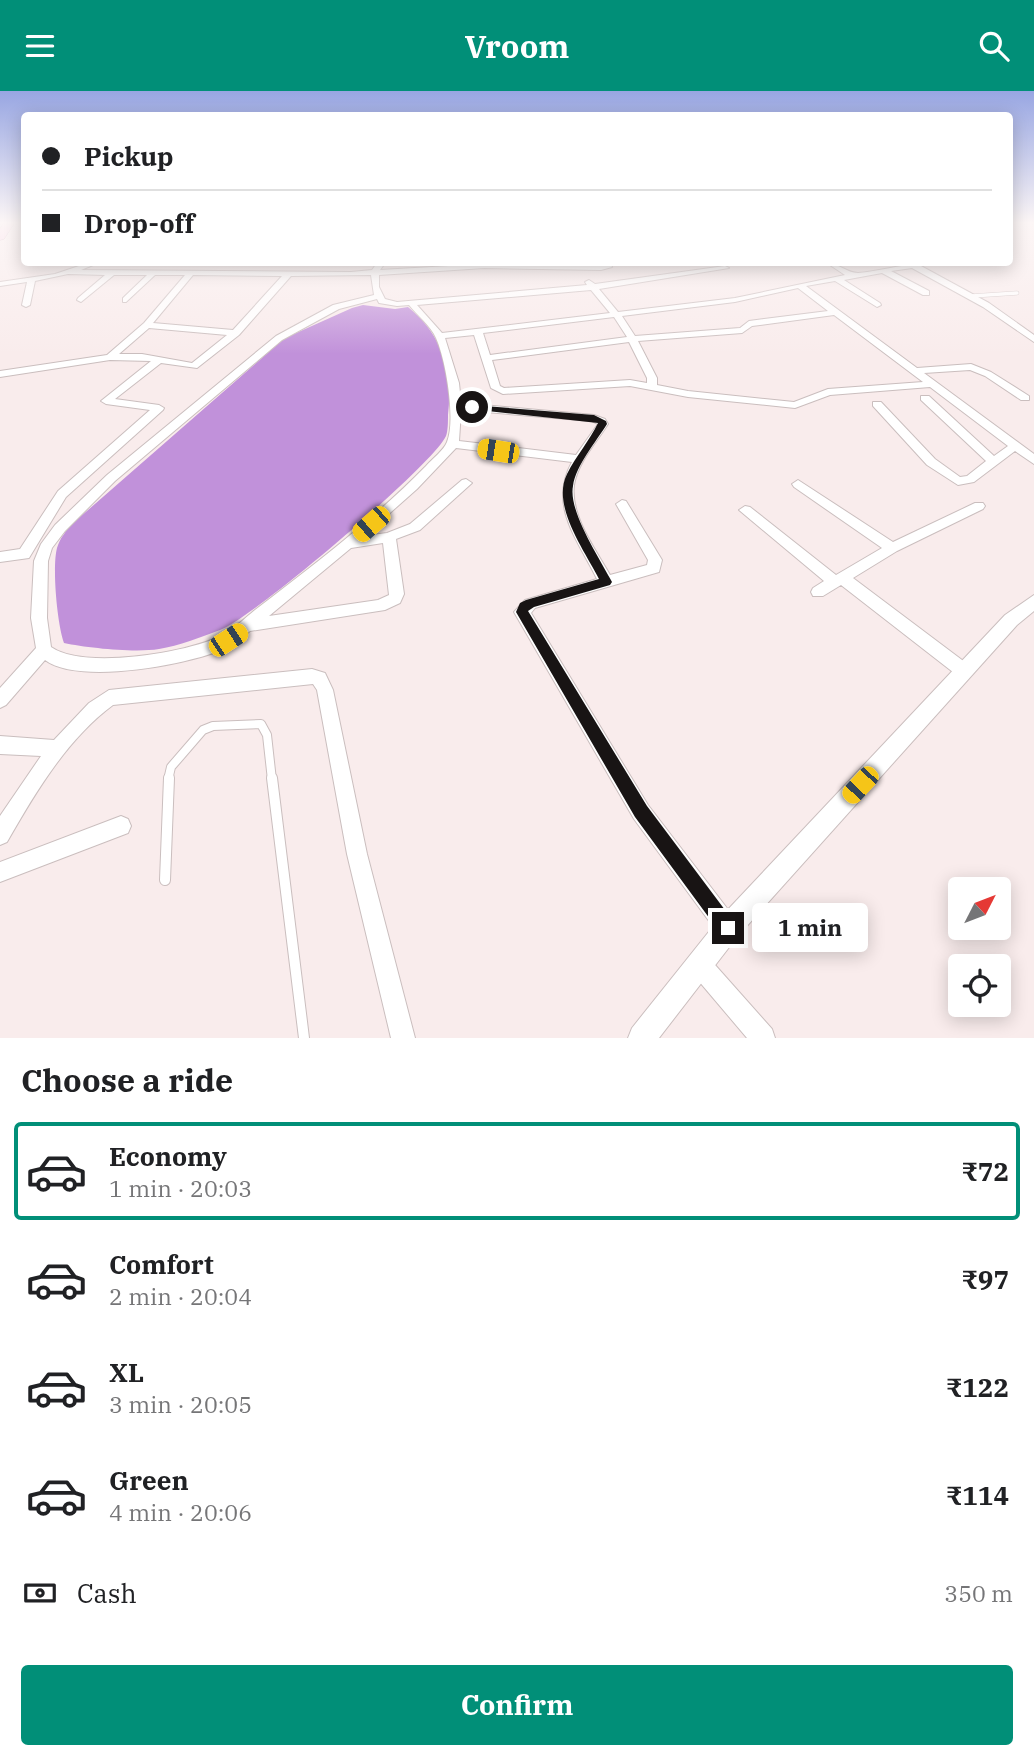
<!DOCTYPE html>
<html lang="en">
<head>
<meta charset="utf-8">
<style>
	:root { --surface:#fff; --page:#f6f6f6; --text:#202124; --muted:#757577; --line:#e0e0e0; --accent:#018f78 }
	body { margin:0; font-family:"IBM Plex Serif",serif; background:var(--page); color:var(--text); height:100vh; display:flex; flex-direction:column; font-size:26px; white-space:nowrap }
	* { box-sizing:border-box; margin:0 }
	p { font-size:23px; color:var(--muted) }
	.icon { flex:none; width:38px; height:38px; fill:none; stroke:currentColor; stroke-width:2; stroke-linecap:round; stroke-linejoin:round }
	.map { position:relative; height:947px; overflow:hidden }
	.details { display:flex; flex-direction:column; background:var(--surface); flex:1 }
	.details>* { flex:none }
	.banner { position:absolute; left:21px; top:21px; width:992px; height:154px; border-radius:7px; box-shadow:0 4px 18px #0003; display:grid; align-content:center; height:154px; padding:0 21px; background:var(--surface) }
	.needle { width:46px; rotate:48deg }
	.fabs { position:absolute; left:948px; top:786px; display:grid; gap:14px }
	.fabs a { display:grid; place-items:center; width:63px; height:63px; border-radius:7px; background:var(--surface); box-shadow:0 4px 18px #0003; font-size:35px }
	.end { position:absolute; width:32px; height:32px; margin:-16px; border:9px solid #181414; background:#fff; box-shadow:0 0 0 4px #fff }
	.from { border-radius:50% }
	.bubble { position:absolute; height:49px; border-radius:7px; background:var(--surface); box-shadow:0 4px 18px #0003; font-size:23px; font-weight:700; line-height:49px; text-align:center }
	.car { position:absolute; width:21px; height:42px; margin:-21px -10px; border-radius:9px; box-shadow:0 0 5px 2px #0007; background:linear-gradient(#f5c518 24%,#345 0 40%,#f5c518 0 76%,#345 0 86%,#f5c518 0) }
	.banner b { display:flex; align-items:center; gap:24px; height:66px; font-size:26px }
	.banner b+b { border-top:2px solid var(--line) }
	.banner i { width:18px; height:18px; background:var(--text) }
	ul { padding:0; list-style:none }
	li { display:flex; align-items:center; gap:21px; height:98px; margin:0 14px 10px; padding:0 7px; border:4px solid transparent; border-radius:7px }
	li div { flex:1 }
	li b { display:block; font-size:26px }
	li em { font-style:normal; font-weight:700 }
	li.selected { border-color:var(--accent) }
	li>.icon { width:63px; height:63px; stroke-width:1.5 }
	h2 { padding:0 21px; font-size:32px; line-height:84px }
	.pay { display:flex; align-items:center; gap:18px; height:77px; padding:0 21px; font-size:26px }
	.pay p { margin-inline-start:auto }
	.primary-button { display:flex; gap:14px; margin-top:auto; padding:14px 21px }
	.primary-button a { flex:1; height:80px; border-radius:7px; background:var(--accent); color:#fff; font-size:28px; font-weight:700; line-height:80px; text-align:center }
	header { display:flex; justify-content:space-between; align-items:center; height:91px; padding:0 21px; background:var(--accent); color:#fff; font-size:32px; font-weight:700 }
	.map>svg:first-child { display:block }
	.water { fill:#c191da }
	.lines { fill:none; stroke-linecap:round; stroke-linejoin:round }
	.service-far2-casing { stroke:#cabebe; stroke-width:4.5 }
	.service-far1-casing { stroke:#cabebe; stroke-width:10 }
	.service-casing { stroke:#cabebe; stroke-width:12 }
	.minor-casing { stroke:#cabebe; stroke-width:2 }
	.tertiary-casing { stroke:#cabebe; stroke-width:2 }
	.trunk-casing { stroke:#ab7d95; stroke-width:1 }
	.service-far2 { stroke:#fff; stroke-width:3.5 }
	.service-far1 { stroke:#fff; stroke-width:8 }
	.service { stroke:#fff; stroke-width:10 }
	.minor { fill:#fff; fill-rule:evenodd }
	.tertiary { fill:#fff; fill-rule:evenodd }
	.trunk { fill:#fbc4e2; fill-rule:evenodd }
	.route { fill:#181414 }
</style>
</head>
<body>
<header><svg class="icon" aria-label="menu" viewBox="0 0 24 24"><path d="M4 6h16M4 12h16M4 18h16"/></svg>Vroom<svg class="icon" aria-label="search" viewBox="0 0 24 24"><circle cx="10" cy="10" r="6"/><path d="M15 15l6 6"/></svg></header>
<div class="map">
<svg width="1034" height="947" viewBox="0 0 1034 947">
	<rect width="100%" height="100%" fill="#f9ecec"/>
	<path class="water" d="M363,214L395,218L408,216C442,243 453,280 448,324C448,330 448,340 446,345C433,374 252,528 220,539C201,546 179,555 159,558C135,562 88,557 64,552C57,532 52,476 57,457C60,447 66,440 72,433L285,247L352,217Z"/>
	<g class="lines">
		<g class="service-far2-casing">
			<path id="service-far2" d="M972,205L1017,202"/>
		</g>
		<g class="service-far1-casing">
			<path id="service-far1" d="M168,689L171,676L203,639L213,635L261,633L267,644L272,689"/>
		</g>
		<g class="service-casing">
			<path id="service" d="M272,687L304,947
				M165,789L169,687"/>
		</g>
		<g class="minor-casing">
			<path id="minor" d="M88,172H98L81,179L351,181L372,179L377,172H385L380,179L484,173L601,175L604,174V172H610L612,176L601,179L484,177L379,184V196L385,208L397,211L587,194L585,191L589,189L595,193L725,175L729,177L599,198L618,221L735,207L845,184L827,172C838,172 847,182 858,182C882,180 906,172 930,172L921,175L989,212L1034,244V251L983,216L912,177L891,180L929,200V204H923L882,182L844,189L880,212L881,214L877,216L835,190L806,195L917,277L971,273L991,281L1029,305V309H1021L985,285L970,279L924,282L1034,363V373L1015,360L974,391L958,394L927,374L873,315V311H881L935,368L960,386L967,385L986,370L921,309V305H929L994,365L1008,355L930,296L830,304L795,317L688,306L630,295L503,303L491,297L474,244L445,247L459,292L461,312L594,324L605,328L608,333C596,352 578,371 574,394C570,425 596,459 610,484L647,474L648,469L616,413L622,409L626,410L662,469L659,481L535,517L531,522L648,714L736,829L739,837L736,845L728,848L720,845L634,728L514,521L525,509L597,488C578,449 548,415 572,371L456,357L417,398L364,445L387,442L410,433L462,389L466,388L472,392L420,439L396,448L404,503L400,512L385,519L250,540C245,544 239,550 233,554C197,573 79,595 45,569L6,614L0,617V597L36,557L31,527L34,470L41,453L55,434L107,384L276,245L333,214L374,204L371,184L291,185L239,244L197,277L161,272L115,308L159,314L164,317L163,319L66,406L29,467L0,471V461L20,458L58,400L150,319L106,313L101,310L151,270L110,269L0,286V280L107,264L144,232L185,184H155L126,211H123V207L147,184H114L81,211L77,209L78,207L105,184L68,183L35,190L30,214L26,216L22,214L27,191L0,195V191L55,183ZM193,184L282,185L233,239L153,232ZM798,197L828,220L749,230L740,237L635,245L622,225L735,211ZM591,199L610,222L442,242L417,214ZM377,208L379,212L397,215L409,214C417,224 431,235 436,247C446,269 456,329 447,351C444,359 432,368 426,375C374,428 314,474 255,519C245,527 233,539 221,545C186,562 83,579 51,556L47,527L48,470L52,457L65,440L115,390L282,249L339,218ZM834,224L923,291L828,298L794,311L688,300L657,294V287L638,250L742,242L752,235ZM614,226L627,246L490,264L483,242ZM149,237L227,244L192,272L142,263H119ZM629,251L647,287V292L630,289L504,297L500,295L492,269ZM461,319L592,330L598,333L576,364L459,350ZM383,452L389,504L378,509L269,525L351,457Z
				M798,389L893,451L975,412H983L985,415L983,418L897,460L853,487L970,575L972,580L970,585L964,587L958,585L841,494L823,505H813L811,501L813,497L824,490L739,419L745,415L750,416L836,484L882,457L794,396L792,393Z
				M312,578L325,582L333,599L367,763L415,947H391L347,763L317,599L313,593L113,614C67,648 35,702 7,751L0,754V725L41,665L0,663V645L54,649L89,612L109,599Z
				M121,725L128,728L131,735L128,742L0,791V771Z
				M700,863L708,866L772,938L775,947H747L692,882L689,874L692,866Z"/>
		</g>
		<g class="tertiary-casing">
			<path id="tertiary" d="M1034,504V520L1017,534L737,846L659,947H628L632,937L719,828L1005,524Z"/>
		</g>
		<g class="trunk-casing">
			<path id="trunk" d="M5,131H15L4,148L0,149V138Z"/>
		</g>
		<use href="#service-far2" class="service-far2"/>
		<use href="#service-far1" class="service-far1"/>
		<use href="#service" class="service"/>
		<use href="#minor" class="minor"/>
		<use href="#tertiary" class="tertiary"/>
		<use href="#trunk" class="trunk"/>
	</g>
	<linearGradient id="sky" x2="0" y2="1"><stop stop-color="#98a6e2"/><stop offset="0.5" stop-color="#fcf6f6"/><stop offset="1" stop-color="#fcf6f6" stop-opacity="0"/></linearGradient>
	<rect width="1034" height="263" fill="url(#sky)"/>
	<path class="route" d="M472,314L594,324L606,330L607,333C596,351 576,374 573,395C568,420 600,468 612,491L610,494L534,516L528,520L647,715L734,831L737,837L734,843L728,846L721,843L635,726L516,521L520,512L526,509L599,488C585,460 551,415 567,383C576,365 590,349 598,332L469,318Z"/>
</svg>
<div class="fabs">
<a><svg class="needle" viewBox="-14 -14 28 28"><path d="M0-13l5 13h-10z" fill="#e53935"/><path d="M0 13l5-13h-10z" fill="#757577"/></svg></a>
<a><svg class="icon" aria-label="locate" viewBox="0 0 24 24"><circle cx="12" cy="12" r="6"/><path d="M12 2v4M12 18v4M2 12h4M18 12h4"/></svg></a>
</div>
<i class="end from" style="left:472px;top:316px"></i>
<i class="end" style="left:728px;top:837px"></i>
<div class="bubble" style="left:752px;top:812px;width:116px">1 min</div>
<i class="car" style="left:498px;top:360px;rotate:279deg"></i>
<i class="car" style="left:371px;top:433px;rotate:229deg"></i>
<i class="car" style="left:228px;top:549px;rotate:57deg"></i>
<i class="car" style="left:860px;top:694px;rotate:223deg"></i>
<div class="banner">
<b><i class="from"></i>Pickup</b>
<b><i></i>Drop-off</b>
</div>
</div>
<section class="details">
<h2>Choose a ride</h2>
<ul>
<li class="selected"><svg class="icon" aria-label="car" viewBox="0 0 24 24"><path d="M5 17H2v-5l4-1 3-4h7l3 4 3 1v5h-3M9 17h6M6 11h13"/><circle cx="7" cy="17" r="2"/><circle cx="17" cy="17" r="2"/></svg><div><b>Economy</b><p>1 min · 20:03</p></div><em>₹72</em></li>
<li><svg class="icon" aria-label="car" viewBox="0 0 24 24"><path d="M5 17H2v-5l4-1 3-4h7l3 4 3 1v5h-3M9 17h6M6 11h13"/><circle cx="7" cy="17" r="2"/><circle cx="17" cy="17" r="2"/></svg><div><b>Comfort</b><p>2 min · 20:04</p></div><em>₹97</em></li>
<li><svg class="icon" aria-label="car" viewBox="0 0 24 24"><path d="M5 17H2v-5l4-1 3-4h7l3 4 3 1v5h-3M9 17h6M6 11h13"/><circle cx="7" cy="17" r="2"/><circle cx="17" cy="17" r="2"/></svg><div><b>XL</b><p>3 min · 20:05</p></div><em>₹122</em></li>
<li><svg class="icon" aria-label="car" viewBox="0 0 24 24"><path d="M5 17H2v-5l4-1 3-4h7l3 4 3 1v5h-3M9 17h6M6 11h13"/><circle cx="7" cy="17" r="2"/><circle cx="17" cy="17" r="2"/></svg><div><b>Green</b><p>4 min · 20:06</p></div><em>₹114</em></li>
</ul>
<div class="pay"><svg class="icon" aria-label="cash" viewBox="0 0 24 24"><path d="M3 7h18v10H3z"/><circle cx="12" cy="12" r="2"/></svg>Cash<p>350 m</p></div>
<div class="primary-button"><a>Confirm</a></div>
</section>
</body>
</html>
